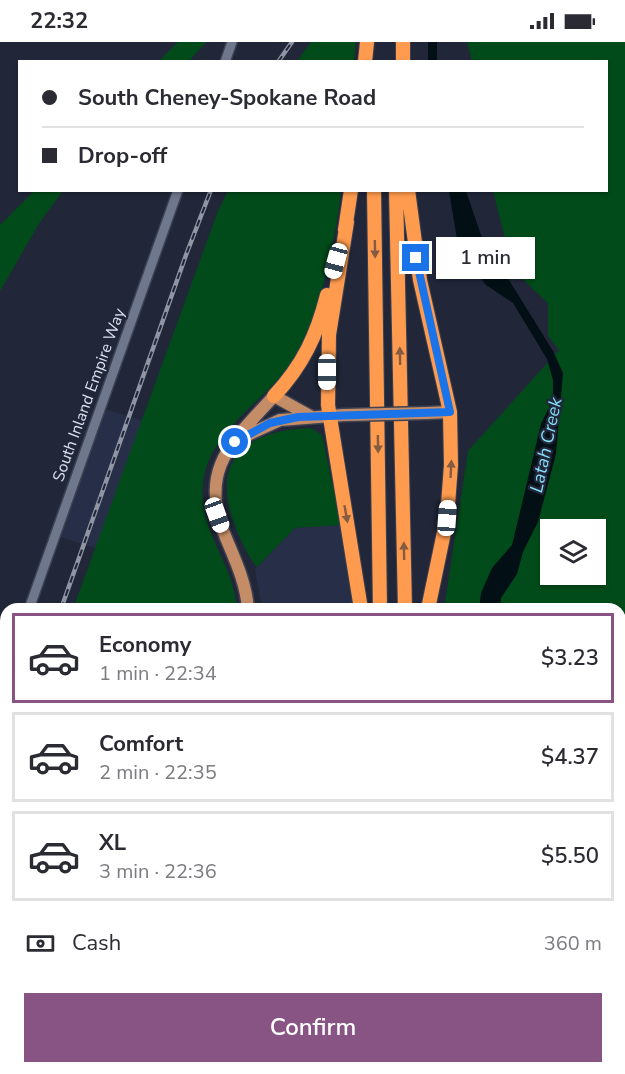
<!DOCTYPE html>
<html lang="en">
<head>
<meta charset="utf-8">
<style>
	:root { --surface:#fff; --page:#f7f7f7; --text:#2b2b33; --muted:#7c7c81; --line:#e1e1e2; --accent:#885484 }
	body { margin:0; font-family:"Nunito Sans",sans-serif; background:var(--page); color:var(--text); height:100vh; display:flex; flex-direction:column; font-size:22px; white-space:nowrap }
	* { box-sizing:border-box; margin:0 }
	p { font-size:20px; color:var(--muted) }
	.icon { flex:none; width:33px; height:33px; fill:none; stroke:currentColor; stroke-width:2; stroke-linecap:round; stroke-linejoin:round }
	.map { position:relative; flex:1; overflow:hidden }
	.sheet { position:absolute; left:0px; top:561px; width:626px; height:471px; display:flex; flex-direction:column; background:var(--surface); border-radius:18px 18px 0 0; box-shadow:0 2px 4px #0004 }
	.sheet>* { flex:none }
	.banner { position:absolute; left:18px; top:18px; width:590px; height:132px; border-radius:0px; box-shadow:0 2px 4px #0004; display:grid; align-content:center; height:132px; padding:0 24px; background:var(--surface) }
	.tools { position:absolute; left:540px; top:477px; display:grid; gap:12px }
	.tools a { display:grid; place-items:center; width:66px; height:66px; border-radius:0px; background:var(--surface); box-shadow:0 2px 4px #0004; font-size:30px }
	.end { position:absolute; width:27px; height:27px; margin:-14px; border:8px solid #1a73e8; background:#fff; box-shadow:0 0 0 3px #fff }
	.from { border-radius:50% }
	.bubble { position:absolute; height:42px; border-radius:0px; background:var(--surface); box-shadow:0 2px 4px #0004; font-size:20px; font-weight:600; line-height:42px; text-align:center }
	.car { position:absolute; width:18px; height:36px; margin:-18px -9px; border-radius:8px; box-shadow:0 0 4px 2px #0007; background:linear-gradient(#fff 24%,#345 0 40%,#fff 0 76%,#345 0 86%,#fff 0) }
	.banner b { display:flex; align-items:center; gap:21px; height:57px; font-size:22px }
	.banner b+b { border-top:2px solid var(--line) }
	.banner i { width:15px; height:15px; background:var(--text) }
	ul { padding:10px 0 0; list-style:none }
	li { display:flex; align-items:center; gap:18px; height:90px; margin:0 12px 9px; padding:0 12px; border:3px solid var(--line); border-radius:0px }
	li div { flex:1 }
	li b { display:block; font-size:22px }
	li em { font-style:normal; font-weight:600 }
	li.on { border-color:var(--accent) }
	li>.icon { width:54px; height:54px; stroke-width:1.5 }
	.pay { display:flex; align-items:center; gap:15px; height:66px; padding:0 24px; font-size:22px }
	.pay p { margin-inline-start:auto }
	.action { display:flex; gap:12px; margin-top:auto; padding:12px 24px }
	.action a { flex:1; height:69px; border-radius:0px; background:var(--accent); color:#fff; font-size:24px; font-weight:600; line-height:69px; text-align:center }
	.status { display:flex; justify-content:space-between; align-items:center; height:42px; padding:0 30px; background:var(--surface); direction:ltr }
	.status svg { height:16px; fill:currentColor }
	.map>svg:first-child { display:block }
	.built { fill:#272f48 }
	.green { fill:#004b19; fill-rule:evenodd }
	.water { fill:#021015 }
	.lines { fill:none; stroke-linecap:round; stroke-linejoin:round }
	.minor-casing { stroke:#3d4151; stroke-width:12 }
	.major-casing { stroke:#3d4151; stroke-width:15 }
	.highway-casing { stroke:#3d4151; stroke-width:16 }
	.minor { stroke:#6f778d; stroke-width:9 }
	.major { stroke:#c58d67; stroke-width:12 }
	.highway { stroke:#ff9b4e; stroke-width:14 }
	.rail-casing { stroke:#9095a4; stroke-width:4.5 }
	.rail { stroke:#212739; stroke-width:2; stroke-dasharray:7; stroke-linecap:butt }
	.major-bridge-casing { stroke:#3d4151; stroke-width:15; stroke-linecap:butt }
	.major-bridge { stroke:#c58d67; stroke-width:12 }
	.oneway { fill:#855b42 }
	.route { stroke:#1a73e8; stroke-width:8 }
	.labels { text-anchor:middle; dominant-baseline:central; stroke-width:4.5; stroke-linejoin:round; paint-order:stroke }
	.street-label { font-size:16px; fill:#dde1ee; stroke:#212739 }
	.water-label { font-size:18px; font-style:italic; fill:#85defa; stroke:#212739 }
</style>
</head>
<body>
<div class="status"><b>22:32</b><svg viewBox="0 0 49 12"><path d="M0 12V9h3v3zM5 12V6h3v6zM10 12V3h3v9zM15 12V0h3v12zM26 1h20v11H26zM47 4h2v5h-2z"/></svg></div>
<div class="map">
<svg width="625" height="1032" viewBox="0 0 625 1032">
	<rect width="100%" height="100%" fill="#212739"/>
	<path class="built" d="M102,366L146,380L104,509L61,495Z
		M341,483L352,540L353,567H262L255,527L295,486Z
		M6,812V871L0,825Z
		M97,1026H338L336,1032H93Z"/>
	<path class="green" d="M178,0H206L189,19H159Z
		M311,0H356L354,19H297Z
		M467,0H625V1032H336L338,1026H620V567H444L468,409L559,308L548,294V261L513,228L493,149L606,148V20L472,19ZM550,488H596V532H550Z
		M34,149H63L40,180L0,249V183Z
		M228,149H341C336,195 319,280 293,319C265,360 209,388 203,441C197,487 234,522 237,567H73L218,169Z
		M311,386L322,393L341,483L295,486L257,525C248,515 240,497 235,484C209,417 247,388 311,386Z
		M6,744V812L0,825V762Z"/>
	<path class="water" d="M428,0H437V19H428Z
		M449,149H466L481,193L553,309L563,331L556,412L538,480L523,510L517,532L501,556L500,567H479L481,551L492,526L512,503L541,382L553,357V338L547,317L513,261L486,243L459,209Z"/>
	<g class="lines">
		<g class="minor-casing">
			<path id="minor" d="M225,20L232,0
				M29,567L178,148
				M0,650L6,632"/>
		</g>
		<g class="major-casing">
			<path id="major" d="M427,371L450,370
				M241,396L280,378L344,373
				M248,567C246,541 236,520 226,496C198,428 230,402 274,354L310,374
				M82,1032L87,1026"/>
		</g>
		<g class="highway-casing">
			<path id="highway" d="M403,0V20
				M365,20L367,0
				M374,148L380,567
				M396,148L405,567
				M408,148L420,238L450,370L451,423L447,476L428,567
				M347,180L329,293L328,363L361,567
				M345,188L351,148
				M274,354C303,323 317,293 327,253
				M387,1026V1032
				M413,1026V1032"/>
		</g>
		<use href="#minor" class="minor"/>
		<use href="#major" class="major"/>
		<use href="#highway" class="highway"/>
		<g class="rail-casing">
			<path id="rail" d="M278,20L292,0
				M61,567L186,213L211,148
				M0,741L6,724"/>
		</g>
		<use href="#rail" class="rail"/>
		<g class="major-bridge-casing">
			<path id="major-bridge" d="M344,373L427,371"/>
		</g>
		<use href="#major-bridge" class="major-bridge"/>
	</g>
	<defs><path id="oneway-solid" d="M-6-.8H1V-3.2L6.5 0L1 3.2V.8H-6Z" transform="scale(1.5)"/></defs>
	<g class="oneway">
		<use href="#oneway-solid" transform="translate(375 207) rotate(89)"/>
		<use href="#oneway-solid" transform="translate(400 314) rotate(-91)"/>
		<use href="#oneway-solid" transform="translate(378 402) rotate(89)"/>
		<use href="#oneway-solid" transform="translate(451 427) rotate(-87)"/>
		<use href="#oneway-solid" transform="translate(346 472) rotate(80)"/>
		<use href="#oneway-solid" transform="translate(404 509) rotate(-91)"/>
	</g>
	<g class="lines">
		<path class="route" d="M235,400L270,381L298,375L450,370L416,216"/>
	</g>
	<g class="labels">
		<g class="street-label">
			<text transform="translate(89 353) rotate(-70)">South Inland Empire Way</text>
		</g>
		<g class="water-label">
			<text transform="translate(546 403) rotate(-78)">Latah Creek</text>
		</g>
	</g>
</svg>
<div class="tools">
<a><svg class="icon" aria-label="layers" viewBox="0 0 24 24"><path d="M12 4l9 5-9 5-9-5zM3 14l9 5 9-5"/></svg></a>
</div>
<i class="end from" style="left:235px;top:400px"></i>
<i class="end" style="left:416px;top:216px"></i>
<div class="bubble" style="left:436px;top:195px;width:99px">1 min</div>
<i class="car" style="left:336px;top:219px;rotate:195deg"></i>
<i class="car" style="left:327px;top:330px;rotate:180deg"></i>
<i class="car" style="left:217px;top:473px;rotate:160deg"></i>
<i class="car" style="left:447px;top:476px;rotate:4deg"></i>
<div class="banner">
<b><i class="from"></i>South Cheney-Spokane Road</b>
<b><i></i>Drop-off</b>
</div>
<section class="sheet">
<ul>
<li class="on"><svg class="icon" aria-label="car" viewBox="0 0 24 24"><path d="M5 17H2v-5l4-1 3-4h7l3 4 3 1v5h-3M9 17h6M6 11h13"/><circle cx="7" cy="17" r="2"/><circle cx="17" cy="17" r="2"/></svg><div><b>Economy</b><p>1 min · 22:34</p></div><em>$3.23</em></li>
<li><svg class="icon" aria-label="car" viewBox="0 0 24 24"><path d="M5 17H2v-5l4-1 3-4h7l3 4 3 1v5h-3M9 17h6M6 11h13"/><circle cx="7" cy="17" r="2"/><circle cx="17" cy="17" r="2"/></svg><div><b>Comfort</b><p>2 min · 22:35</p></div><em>$4.37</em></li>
<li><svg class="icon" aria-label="car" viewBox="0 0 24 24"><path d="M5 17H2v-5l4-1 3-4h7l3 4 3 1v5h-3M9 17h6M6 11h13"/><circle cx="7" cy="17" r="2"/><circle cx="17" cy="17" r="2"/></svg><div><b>XL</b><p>3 min · 22:36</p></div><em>$5.50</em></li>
</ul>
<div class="pay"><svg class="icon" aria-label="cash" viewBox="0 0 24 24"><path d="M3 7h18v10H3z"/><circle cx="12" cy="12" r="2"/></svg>Cash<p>360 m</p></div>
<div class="action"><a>Confirm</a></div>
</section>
</div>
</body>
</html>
